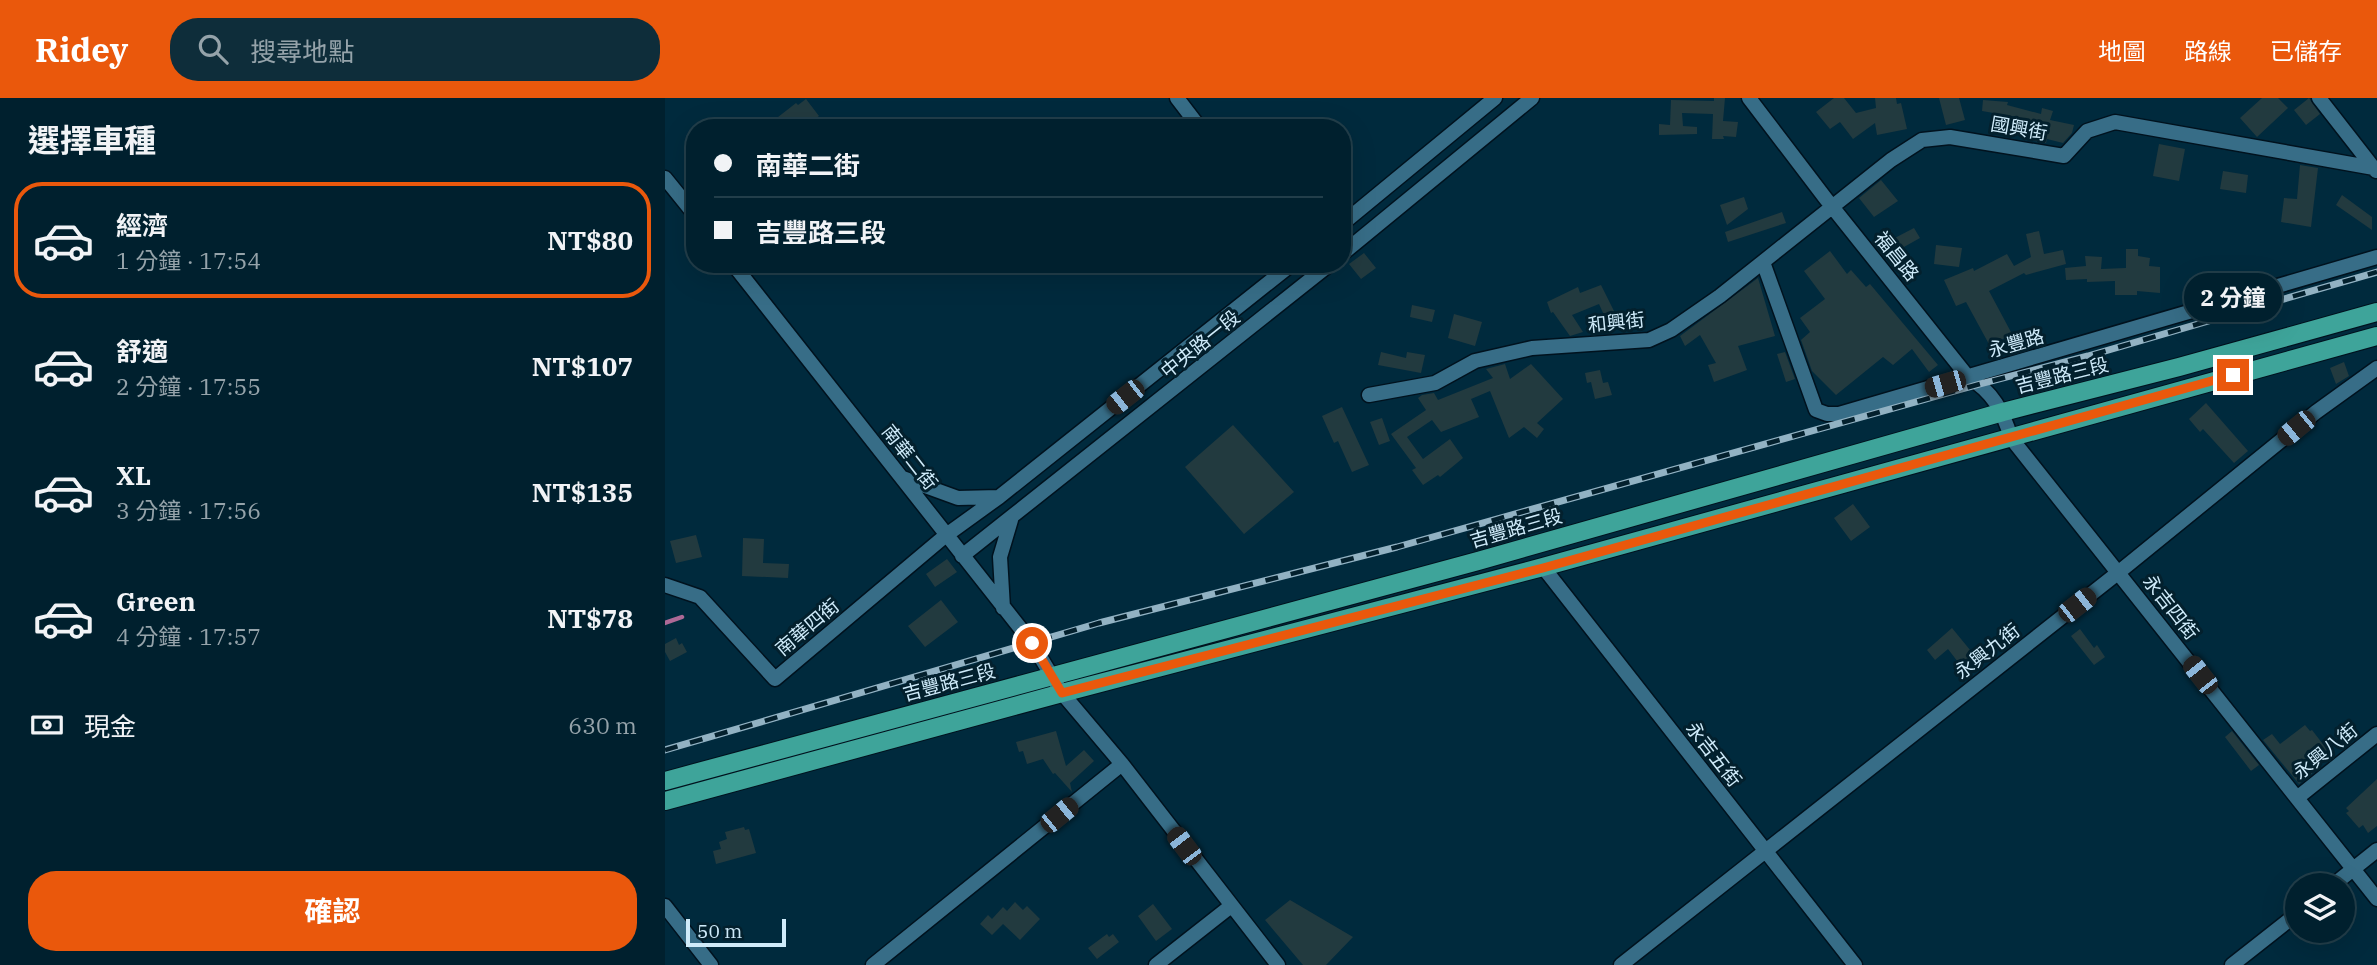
<!DOCTYPE html>
<html lang="zh-TW">
<head>
<meta charset="utf-8">
<style>
	:root { --surface:#00202e; --page:#0e2d3a; --text:#f1f3f6; --muted:#95a3aa; --line:#223e4a; --accent:#ea580c }
	body { margin:0; font-family:"IBM Plex Serif","Noto Sans TC",serif; background:var(--page); color:var(--text); height:100vh; display:flex; flex-direction:column; font-size:26px; white-space:nowrap }
	* { box-sizing:border-box; margin:0 }
	p { font-size:23px; color:var(--muted) }
	.icon { flex:none; width:38px; height:38px; fill:none; stroke:currentColor; stroke-width:2; stroke-linecap:round; stroke-linejoin:round }
	.map { position:relative; flex:1; overflow:hidden }
	.sheet { display:flex; flex-direction:column; background:var(--surface); width:665px }
	.sheet>* { flex:none }
	.guide { position:absolute; left:21px; top:21px; width:665px; height:154px; border-radius:28px; box-shadow:0 7px 28px #0002,0 0 0 2px var(--line); display:grid; align-content:center; height:154px; padding:0 28px; background:var(--surface) }
	.fabs { position:absolute; left:1620px; top:775px; display:grid; gap:14px }
	.fabs a { display:grid; place-items:center; width:70px; height:70px; border-radius:50%; background:var(--surface); box-shadow:0 7px 28px #0002,0 0 0 2px var(--line); font-size:35px }
	.scale { position:absolute; left:21px; bottom:18px; width:100px; box-sizing:border-box; padding-left:7px; border:4px solid #cfebfa; border-top:0; font-size:19px; line-height:24px; white-space:nowrap; color:#cfebfa; -webkit-text-stroke:5px #03202d; paint-order:stroke }
	.end { position:absolute; width:32px; height:32px; margin:-16px; border:9px solid #ea580c; background:#fff; box-shadow:0 0 0 4px #fff }
	.from { border-radius:50% }
	.bubble { position:absolute; height:49px; border-radius:24px; background:var(--surface); box-shadow:0 7px 28px #0002,0 0 0 2px var(--line); font-size:23px; font-weight:700; line-height:49px; text-align:center }
	.car { position:absolute; width:21px; height:42px; margin:-21px -10px; border-radius:9px; box-shadow:0 0 5px 2px #0007; background:linear-gradient(#222 24%,#8ab4d8 0 40%,#222 0 76%,#8ab4d8 0 86%,#222 0) }
	.guide b { display:flex; align-items:center; gap:24px; height:66px; font-size:26px }
	.guide b+b { border-top:2px solid var(--line) }
	.guide i { width:18px; height:18px; background:var(--text) }
	ul { padding:0; list-style:none }
	li { display:flex; align-items:center; gap:21px; height:116px; margin:0 14px 10px; padding:0 14px; border:4px solid transparent; border-radius:28px }
	li div { flex:1 }
	li b { display:block; font-size:26px }
	li em { font-style:normal; font-weight:700 }
	li.on { border-color:var(--accent) }
	li>.icon { width:63px; height:63px; stroke-width:1.5 }
	h2 { padding:0 28px; font-size:32px; line-height:84px }
	.pay { display:flex; align-items:center; gap:18px; height:77px; padding:0 28px; font-size:26px }
	.pay p { margin-inline-start:auto }
	.button { display:flex; gap:14px; margin-top:auto; padding:14px 28px }
	.button a { flex:1; height:80px; border-radius:28px; background:var(--accent); color:#fff; font-size:28px; font-weight:700; line-height:80px; text-align:center }
	header { display:flex; align-items:center; gap:42px; box-sizing:border-box; height:98px; padding:0 35px; background:var(--accent); color:#fff }
	header strong { font-size:33px }
	nav { display:flex; gap:38px; margin-inline-start:auto; font-size:24px }
	.search { width:490px; height:63px; background:var(--page); display:flex; align-items:center; gap:18px; box-sizing:border-box; padding:0 24px; border-radius:28px; color:var(--muted); font-size:26px }
	main { display:flex; flex:1; min-height:0 }
	.map>svg:first-child { display:block }
	.lines { fill:none; stroke-linecap:round; stroke-linejoin:round }
	.stream { stroke:#ad6996; stroke-width:4.5 }
	.building { fill:#223a3f }
	.minor-casing { stroke:#00121e; stroke-width:17 }
	.major-casing { stroke:#00121e; stroke-width:20 }
	.minor { stroke:#376d87; stroke-width:14 }
	.major { stroke:#3ea49a; stroke-width:18 }
	.rail-casing { stroke:#92b2c3; stroke-width:7 }
	.rail { stroke:#03202d; stroke-width:4.5; stroke-dasharray:13; stroke-linecap:butt }
	.route { stroke:#ea580c; stroke-width:9 }
	.labels { text-anchor:middle; dominant-baseline:central; stroke-width:6; stroke-linejoin:round; paint-order:stroke }
	.street-label { font-size:19px; fill:#cfebfa; stroke:#03202d }
</style>
</head>
<body>
<header>
<strong>Ridey</strong>
<div class="search"><svg class="icon" aria-label="search" viewBox="0 0 24 24"><circle cx="10" cy="10" r="6"/><path d="M15 15l6 6"/></svg>搜尋地點</div>
<nav><a>地圖</a><a>路線</a><a>已儲存</a></nav>
</header>
<main>
<section class="sheet">
<h2>選擇車種</h2>
<ul>
<li class="on"><svg class="icon" aria-label="car" viewBox="0 0 24 24"><path d="M5 17H2v-5l4-1 3-4h7l3 4 3 1v5h-3M9 17h6M6 11h13"/><circle cx="7" cy="17" r="2"/><circle cx="17" cy="17" r="2"/></svg><div><b>經濟</b><p>1 分鐘 · 17:54</p></div><em>NT$80</em></li>
<li><svg class="icon" aria-label="car" viewBox="0 0 24 24"><path d="M5 17H2v-5l4-1 3-4h7l3 4 3 1v5h-3M9 17h6M6 11h13"/><circle cx="7" cy="17" r="2"/><circle cx="17" cy="17" r="2"/></svg><div><b>舒適</b><p>2 分鐘 · 17:55</p></div><em>NT$107</em></li>
<li><svg class="icon" aria-label="car" viewBox="0 0 24 24"><path d="M5 17H2v-5l4-1 3-4h7l3 4 3 1v5h-3M9 17h6M6 11h13"/><circle cx="7" cy="17" r="2"/><circle cx="17" cy="17" r="2"/></svg><div><b>XL</b><p>3 分鐘 · 17:56</p></div><em>NT$135</em></li>
<li><svg class="icon" aria-label="car" viewBox="0 0 24 24"><path d="M5 17H2v-5l4-1 3-4h7l3 4 3 1v5h-3M9 17h6M6 11h13"/><circle cx="7" cy="17" r="2"/><circle cx="17" cy="17" r="2"/></svg><div><b>Green</b><p>4 分鐘 · 17:57</p></div><em>NT$78</em></li>
</ul>
<div class="pay"><svg class="icon" aria-label="cash" viewBox="0 0 24 24"><path d="M3 7h18v10H3z"/><circle cx="12" cy="12" r="2"/></svg>現金<p>630 m</p></div>
<div class="button"><a>確認</a></div>
</section>
<div class="map">
<svg width="1712" height="867" viewBox="0 0 1712 867">
	<rect width="100%" height="100%" fill="#002a3d"/>
	<g class="lines">
		<path class="stream" d="M0,525L17,519"/>
	</g>
	<path class="building" d="M1049,0H1060L1058,23L1073,24L1071,39L1058,38L1059,41H1047L1048,16L1017,15L1018,28L1032,29V36L994,37V26L1005,27L1006,2L1049,3Z
		M1169,0H1179L1191,15L1211,10L1210,0H1231L1232,6L1236,5L1242,31L1212,37L1210,25L1188,41L1175,24L1165,31L1151,14Z
		M1274,0H1294L1300,22L1281,27Z
		M1597,0H1613L1623,10L1592,39L1575,20Z
		M1644,0L1655,16L1641,27L1629,12Z
		M141,1L154,18L139,30H99L131,5L133,7Z
		M1318,2L1343,4L1342,7L1376,16L1377,10L1388,13L1385,22L1409,27L1407,35L1398,45L1382,41L1381,45L1359,41L1361,31L1350,28L1352,19L1317,13Z
		M1494,46L1520,51L1514,83L1488,78Z
		M1635,67L1653,70L1646,129L1616,124L1619,100L1632,101Z
		M1558,73L1583,77L1581,95L1555,91Z
		M1216,82L1233,103L1209,119L1194,100Z
		M1677,97L1707,119V132L1671,107Z
		M1079,99L1083,111L1062,127L1055,107Z
		M1117,114L1121,125L1063,144L1060,134Z
		M1249,130L1255,140L1230,154L1224,143Z
		M1374,133L1379,156L1398,152L1401,166L1361,177L1359,175L1324,193L1347,236L1325,248L1301,204L1291,208L1279,182L1308,170L1309,173L1342,156L1349,168L1366,159L1361,136Z
		M1271,147L1297,150L1294,169L1269,166Z
		M1461,151H1473V158L1485,160L1484,168L1495,169V195L1472,193V197H1450V183L1422,184V181L1401,182L1400,170L1421,168L1420,158L1437,159L1436,171L1461,170Z
		M1165,153L1182,176L1186,172L1201,189L1205,186L1273,267L1264,274L1247,251L1228,267L1218,259L1171,297L1147,273L1136,242L1145,234L1135,220L1160,201L1139,173Z
		M699,155L711,170L696,181L684,166Z
		M1093,180L1110,238L1073,248L1082,272L1049,284L1043,267L1051,265L1035,237L1020,248L1015,238Z
		M936,187L949,213L939,217L934,206L907,217L918,234L905,238L888,214L886,215L882,204L913,189L915,195Z
		M747,207L770,212L767,224L745,219Z
		M789,216L817,224L810,248L783,240Z
		M716,254L741,260L742,254L760,257L756,275L713,267Z
		M1120,254L1130,281L1121,284L1112,256Z
		M1679,264L1684,278L1671,286L1665,270Z
		M840,266L845,281L866,266L898,301L872,325L879,331L872,340L859,329L844,340L825,293L806,301L814,319L776,334L767,322L742,339L758,361L785,341L798,360L775,379L773,377L758,387L747,372L751,370L726,336L761,312L753,300L757,297L769,295L773,302L828,280L821,271Z
		M935,272L938,285L943,284L947,297L930,301L926,284L922,285L920,275Z
		M1541,305L1583,353L1569,365L1538,331L1535,334L1524,321Z
		M677,309L704,367L687,374L673,343L669,345L657,318Z
		M717,320L725,343L714,347L705,324Z
		M568,327L629,394L579,436L520,369Z
		M1188,406L1205,429L1186,443L1169,420Z
		M31,437L37,459L11,465L5,443Z
		M78,440L99,441L98,465L124,466L123,480L77,478Z
		M282,461L292,474L270,489L261,476Z
		M276,502L293,524L260,549L243,528Z
		M1287,530L1310,558L1296,568L1283,551L1270,562L1262,552Z
		M1415,531L1429,550L1432,547L1440,559L1429,567L1406,538Z
		M11,540L14,547L17,545L22,554L5,563L0,554V546Z
		M1640,627L1645,633L1647,632L1664,654L1651,663L1655,669L1634,686L1598,642L1607,636L1615,646Z
		M391,633L401,668L419,652L429,663L405,685L407,694L390,675L388,676L378,661L362,666L358,653L354,654L351,644Z
		M1567,633L1594,667L1586,673L1560,639Z
		M1712,681V728L1703,735L1698,727L1694,730L1681,715L1684,713L1681,710Z
		M79,729L80,732L84,731L91,755L51,766L48,753L56,751L54,744L62,741L60,734Z
		M625,802L688,839L661,867H638L600,822Z
		M350,804L358,812L362,808L375,821L355,842L338,826L327,837L315,826L323,817L327,821L338,809L342,813Z
		M488,806L507,831L491,843L473,818Z
		M442,836L444,839L448,836L454,844L432,861L423,850Z"/>
	<g class="lines">
		<g class="minor-casing">
			<path id="minor" d="M512,0L535,30
				M1084,0L1161,101L1303,279C1328,294 1338,313 1346,340L1712,801
				M1654,0L1711,73
				M0,80L30,117
				M677,126L830,0
				M677,156L867,0
				M1098,164L1151,312L1162,316H1174L1712,159
				M68,166L367,545L397,595L457,666L613,867
				M704,297L770,285L810,263L867,250L984,242L1006,232L1055,198L1226,62L1257,42L1285,39L1399,58L1422,33L1450,24L1709,70
				M238,380L293,400L334,399
				M297,458L665,166
				M878,469L1190,867
				M0,487L35,499L110,581L280,438L334,399L627,166
				M338,510L335,459L346,422
				M1632,700L1712,636
				M1667,788L1712,752
				M0,808L46,867
				M208,867L457,666
				M491,867L566,808
				M956,867L1454,474L1651,314L1712,270
				M1567,867L1633,815"/>
		</g>
		<g class="major-casing">
			<path id="major" d="M0,683L813,463L1338,314L1514,269L1712,214
				M0,703L397,595L878,469L1712,238"/>
		</g>
		<use href="#minor" class="minor"/>
		<use href="#major" class="major"/>
		<g class="rail-casing">
			<path id="rail" d="M0,652L434,525L732,449L1315,286L1423,258L1712,174"/>
		</g>
		<use href="#rail" class="rail"/>
	</g>
	<g class="lines">
		<path class="route" d="M367,545L397,595L878,470L1568,277"/>
	</g>
	<g class="labels">
		<g class="street-label">
			<text transform="translate(1354 30) rotate(10)">國興街</text>
			<text transform="translate(1232 158) rotate(51)">福昌路</text>
			<text transform="translate(951 224) rotate(-6)">和興街</text>
			<text transform="translate(1351 245) rotate(-16)">永豐路</text>
			<text transform="translate(535 246) rotate(-39)">中央路一段</text>
			<text transform="translate(1397 277) rotate(-14)">吉豐路三段</text>
			<text transform="translate(245 359) rotate(52)">南華二街</text>
			<text transform="translate(851 430) rotate(-16)">吉豐路三段</text>
			<text transform="translate(1506 509) rotate(52)">永吉四街</text>
			<text transform="translate(142 529) rotate(-40)">南華四街</text>
			<text transform="translate(1322 553) rotate(-38)">永興九街</text>
			<text transform="translate(284 584) rotate(-15)">吉豐路三段</text>
			<text transform="translate(1660 653) rotate(-39)">永興八街</text>
			<text transform="translate(1049 656) rotate(52)">永吉五街</text>
		</g>
	</g>
</svg>
<div class="fabs">
<a><svg class="icon" aria-label="layers" viewBox="0 0 24 24"><path d="M12 4l9 5-9 5-9-5zM3 14l9 5 9-5"/></svg></a>
</div>
<div class="scale">50 m</div>
<i class="end from" style="left:367px;top:545px"></i>
<i class="end" style="left:1568px;top:277px"></i>
<div class="bubble" style="left:1519px;top:175px;width:98px">2 分鐘</div>
<i class="car" style="left:1280px;top:286px;rotate:254deg"></i>
<i class="car" style="left:460px;top:299px;rotate:232deg"></i>
<i class="car" style="left:1631px;top:330px;rotate:231deg"></i>
<i class="car" style="left:1412px;top:507px;rotate:52deg"></i>
<i class="car" style="left:1535px;top:577px;rotate:322deg"></i>
<i class="car" style="left:394px;top:717px;rotate:51deg"></i>
<i class="car" style="left:519px;top:748px;rotate:323deg"></i>
<div class="guide">
<b><i class="from"></i>南華二街</b>
<b><i></i>吉豐路三段</b>
</div>
</div>
</main>
</body>
</html>
